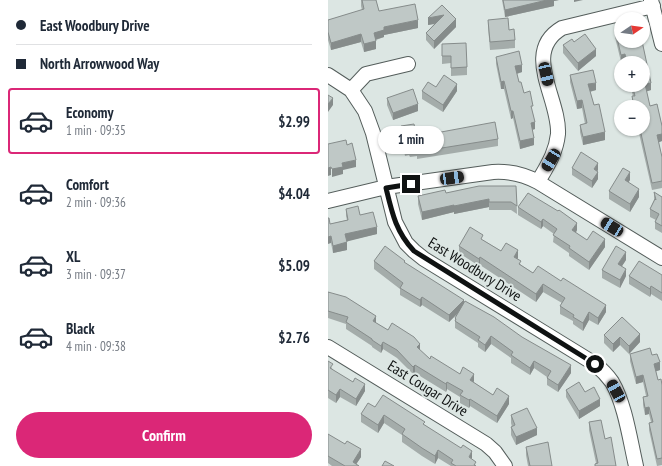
<!DOCTYPE html>
<html lang="en">
<head>
<meta charset="utf-8">
<style>
	:root { --surface:#fff; --page:#f2f2f3; --text:#1f2937; --muted:#747a83; --line:#e0e1e3; --accent:#db2777 }
	body { margin:0; font-family:"PT Sans Narrow",sans-serif; background:var(--page); color:var(--text); height:100vh; display:flex; flex-direction:column; font-size:15px; white-space:nowrap }
	* { box-sizing:border-box; margin:0 }
	p { font-size:13px; color:var(--muted) }
	.icon { flex:none; width:22px; height:22px; fill:none; stroke:currentColor; stroke-width:2; stroke-linecap:round; stroke-linejoin:round }
	.map { position:relative; flex:1; overflow:hidden }
	.side { display:flex; flex-direction:column; background:var(--surface); width:328px }
	.side>* { flex:none }
	.top-card { display:grid; align-content:center; height:88px; padding:0 16px; background:var(--surface) }
	.needle { width:26px; rotate:77deg }
	.buttons { position:absolute; left:286px; top:12px; display:grid; gap:8px }
	.buttons a { display:grid; place-items:center; width:36px; height:36px; border-radius:50%; background:var(--surface); box-shadow:0 1px 3px #0004; font-size:20px }
	.end { position:absolute; width:18px; height:18px; margin:-9px; border:5px solid #0f1212; background:#fff; box-shadow:0 0 0 2px #fff }
	.from { border-radius:50% }
	.bubble { position:absolute; height:28px; border-radius:14px; background:var(--surface); box-shadow:0 1px 3px #0004; font-size:13px; font-weight:700; line-height:28px; text-align:center }
	.car { position:absolute; width:12px; height:24px; margin:-12px -6px; border-radius:5px; box-shadow:0 0 3px 1px #0007; background:linear-gradient(#222 24%,#8ab4d8 0 40%,#222 0 76%,#8ab4d8 0 86%,#222 0) }
	.top-card b { display:flex; align-items:center; gap:14px; height:38px; font-size:15px }
	.top-card b+b { border-top:1px solid var(--line) }
	.top-card i { width:10px; height:10px; background:var(--text) }
	ul { padding:0; list-style:none }
	li { display:flex; align-items:center; gap:12px; height:66px; margin:0 8px 6px; padding:0 8px; border:2px solid transparent; border-radius:4px }
	li div { flex:1 }
	li b { display:block; font-size:15px }
	li em { font-style:normal; font-weight:700 }
	li.selected { border-color:var(--accent) }
	li>.icon { width:36px; height:36px; stroke-width:1.5 }
	.action { display:flex; gap:8px; margin-top:auto; padding:8px 16px }
	.action a { flex:1; height:46px; border-radius:24px; background:var(--accent); color:#fff; font-size:16px; font-weight:700; line-height:46px; text-align:center }
	main { display:flex; flex:1; min-height:0 }
	.map>svg:first-child { display:block }
	.lines { fill:none; stroke-linecap:round; stroke-linejoin:round }
	.minor-casing { stroke:#545d5b; stroke-width:16 }
	.minor { stroke:#fff; stroke-width:14 }
	.wall { fill:#a4acaa }
	.shaded-wall { fill:#868c8b }
	.building { fill:#bfc8c6; stroke:#868c8b }
	.route { stroke:#0f1212; stroke-width:5 }
	.labels { text-anchor:middle; dominant-baseline:central; stroke-width:4; stroke-linejoin:round; paint-order:stroke }
	.street-label { font-size:15px; fill:#0f1212; stroke:#dce6e3 }
</style>
</head>
<body>
<main>
<section class="side">
<div class="top-card">
<b><i class="from"></i>East Woodbury Drive</b>
<b><i></i>North Arrowwood Way</b>
</div>
<ul>
<li class="selected"><svg class="icon" aria-label="car" viewBox="0 0 24 24"><path d="M5 17H2v-5l4-1 3-4h7l3 4 3 1v5h-3M9 17h6M6 11h13"/><circle cx="7" cy="17" r="2"/><circle cx="17" cy="17" r="2"/></svg><div><b>Economy</b><p>1 min · 09:35</p></div><em>$2.99</em></li>
<li><svg class="icon" aria-label="car" viewBox="0 0 24 24"><path d="M5 17H2v-5l4-1 3-4h7l3 4 3 1v5h-3M9 17h6M6 11h13"/><circle cx="7" cy="17" r="2"/><circle cx="17" cy="17" r="2"/></svg><div><b>Comfort</b><p>2 min · 09:36</p></div><em>$4.04</em></li>
<li><svg class="icon" aria-label="car" viewBox="0 0 24 24"><path d="M5 17H2v-5l4-1 3-4h7l3 4 3 1v5h-3M9 17h6M6 11h13"/><circle cx="7" cy="17" r="2"/><circle cx="17" cy="17" r="2"/></svg><div><b>XL</b><p>3 min · 09:37</p></div><em>$5.09</em></li>
<li><svg class="icon" aria-label="car" viewBox="0 0 24 24"><path d="M5 17H2v-5l4-1 3-4h7l3 4 3 1v5h-3M9 17h6M6 11h13"/><circle cx="7" cy="17" r="2"/><circle cx="17" cy="17" r="2"/></svg><div><b>Black</b><p>4 min · 09:38</p></div><em>$2.76</em></li>
</ul>
<div class="action"><a>Confirm</a></div>
</section>
<div class="map">
<svg width="334" height="466" viewBox="0 0 334 466">
	<rect width="100%" height="100%" fill="#dce6e3"/>
	<g class="lines">
		<g class="minor-casing">
			<path id="minor" d="M323,0L334,44
				M0,75L23,90L37,111L45,133L67,222L78,243L86,251L96,259L267,364C273,369 279,375 284,382C297,404 302,440 308,466
				M23,90L38,74L80,64
				M210,182C219,166 228,153 230,134C232,99 193,52 234,28L325,6
				M0,201L58,187L165,172C181,171 195,174 210,182L334,258
				M0,347L158,444L167,452L177,466"/>
		</g>
		<use href="#minor" class="minor"/>
	</g>
	<path class="wall" d="M33,0H48L51,11L90,28L56,35V37L48,40V49L36,52L33,42L3,50L0,40V20L34,10L33,6Z
		M174,0H231L226,1V6L177,17Z
		M114,5L128,27L106,49L98,40V33L106,24L100,25Z
		M160,20L181,30L187,40V48L162,50L160,27Z
		M293,28V41H314L323,83V90L318,91L322,106L329,104L334,126V141L330,142L334,157V188L324,190L310,129H315V107H305L304,104V96H305L302,85H315V63H297V61L293,62L287,37V29Z
		M246,42L268,56L250,71L235,53V45Z
		M114,44L139,67V75L123,76V63L114,64Z
		M168,57L194,72L189,74L191,82L205,114L207,129L204,130L206,145L192,149L185,118L183,119L176,89H173L168,64Z
		M242,75L268,90L262,92L266,105L277,140L255,145L252,132V125L257,124L254,108L249,109L242,82Z
		M108,87L129,91L115,112L94,99V91Z
		M59,98L90,111L65,120L59,105Z
		M73,126L87,129L97,135L170,139V146L89,159V156L82,157L81,155L77,156L73,134Z
		M244,168L270,170L269,171L270,179L264,188L244,175Z
		M302,180L300,182L311,197L302,212L281,199V191Z
		M188,186L189,214L183,210H161V207L126,214V212L94,220L90,204V196Z
		M326,192L334,197V233L327,229V222L328,220L322,217V209L326,200Z
		M190,207L249,230L248,233L259,240L277,247L261,270L241,256V253L225,242L226,234L215,226L213,229L190,215Z
		M18,209L32,215L49,234L18,241L19,250L5,253L3,243L2,224L19,220L18,216Z
		M155,240L173,251L190,258L189,259L193,265L205,273L278,312L270,325L261,320L255,331L245,324V321L232,314V306L234,303L215,292L208,302L152,265L151,266L131,253V246Z
		M298,260L294,266L298,276L292,288L274,278V270Z
		M46,261L77,263L136,303L243,373L230,392L219,385V377L206,368L202,375L183,363V358L163,344L157,352L150,347V343L127,328V318L129,314L121,322L94,305L92,307L72,295V289L46,269Z
		M334,275V301L323,294L322,297L301,284V276Z
		M0,292L92,351L102,359L146,381L145,382L165,395L181,404L169,423L142,406L141,408L132,403V397L119,389L118,392L87,373L85,374L69,358L55,349L53,353L44,347V346L18,329V324L0,318Z
		M294,317L312,342L301,354L292,345L285,352L276,343V335Z
		M302,354L324,355L332,370L328,371L330,380L334,385V465L329,466L321,430V423L323,422L321,414L317,415L315,405V397L318,396L315,382L308,384L302,361Z
		M0,361L5,370L37,391L28,406L12,397L8,403L0,398Z
		M238,390L257,392L272,406L251,419L238,397Z
		M47,407L97,425L144,459L148,466H123L110,458L107,464L94,456L74,442V435L56,423L50,433L33,422V414Z
		M183,415L209,435L188,445L183,435V427H184L183,423Z
		M261,422L277,439L288,466H267V464L268,463L261,430Z
		M0,434L33,457L28,464L31,466H4L0,463Z
		M198,447L224,466H200L198,455Z"/>
	<path class="shaded-wall" d="M219,0H231L226,1V6L177,17V10Z
		M246,0H255L246,2Z
		M116,15V22L100,25V18Z
		M128,19V27L106,49V41Z
		M90,20V28L56,35V37L46,40V33L56,27Z
		M33,34V42L3,50V43Z
		M48,41V49L36,52V44Z
		M268,49V56L250,71V63Z
		M297,54V61L293,62V55Z
		M194,65V72L187,74V66Z
		M176,81V89H173V82Z
		M268,83V90L260,92V84Z
		M323,83V90L317,92V84Z
		M129,84V91L115,112V105Z
		M5,98V105L0,112V104Z
		M254,100V108L249,109V101Z
		M90,104V111L65,120V113Z
		M183,111H185V118L183,119Z
		M207,122V129L203,130V123Z
		M277,132V140L255,145V137Z
		M334,134V141L329,143V135Z
		M206,138V145L192,149V141Z
		M28,160V167L15,170V174L4,177V169L14,163Z
		M270,163V170L266,177V169Z
		M3,167V175L0,176V168Z
		M270,172V179L264,188V181Z
		M302,172V180L297,188V180Z
		M311,189V197L302,212V204Z
		M161,199V207L126,214V206Z
		M126,205V212L94,220V212Z
		M215,219V226L213,229V222Z
		M249,223V230L244,238V230Z
		M49,227V234L17,242V234Z
		M3,236V243L0,244V237Z
		M277,239V247L261,270V262Z
		M19,242V250L5,253V246Z
		M190,250V258L186,264V257Z
		M298,252V260L290,272V264Z
		M152,257V265L151,266V259Z
		M298,269V276L292,288V280Z
		M215,284V292L208,302V294Z
		M323,286V294L322,297V289Z
		M94,297V305L92,307V300Z
		M136,300V307L121,322V315Z
		M278,305V312L270,325V318Z
		M261,312V320L255,331V323Z
		M48,316V324L45,321Z
		M312,334V342L301,354V346Z
		M163,336V344L157,352V345Z
		M292,337V345L285,352V344Z
		M55,342V349L53,353V346Z
		M92,344V351L89,347Z
		M206,361V368L202,375V368Z
		M332,362V370L326,372V364Z
		M87,365V373L85,374V367Z
		M243,365V373L230,392V385Z
		M146,374V381L142,388V380Z
		M315,375V382L308,384V377Z
		M119,382V389L118,392V384Z
		M37,384V391L28,406V399Z
		M12,389V397L8,403V395Z
		M181,396V404L169,423V416Z
		M142,399V406L141,408V400Z
		M272,399V406L251,419V411Z
		M321,407V414L317,415V408Z
		M56,415V423L50,433V425Z
		M209,428V435L188,445V437Z
		M33,449V457L27,466L25,462Z
		M110,450V458L107,464V456Z
		M144,451V459L141,457Z"/>
	<path class="building" d="M34,0H48L51,11L87,4L90,20L56,27V30L46,33L48,41L36,44L33,34L3,43L0,32V20L36,9Z
		M175,0H219L177,10Z
		M114,5L128,19L106,41L98,33L116,15L100,18Z
		M180,18L181,30L186,29L187,40L162,42L160,20Z
		M293,28V41H314L323,83L317,84L322,106L329,104L334,126V134L329,135L334,157V181L324,183L312,129H315V107H306L304,96H307L304,85H315V63H299L297,54L293,55L287,29Z
		M257,34L268,49L250,63L235,45L244,39L246,42Z
		M138,43L139,67L123,68V56H114V44Z
		M191,51L194,65L187,66L191,82H193L196,93L202,91L205,106H203L207,122L203,123L206,138L192,141L185,111H183L176,81L173,82L168,57Z
		M265,70L268,83L260,84L266,105L271,104L277,132L255,137L252,125L259,123L254,100L249,101L242,75Z
		M116,75L129,84L115,105L94,91L100,82L108,87Z
		M85,89L90,104L65,113L59,98Z
		M0,95L5,98L0,104Z
		M167,122L170,139L89,152V149L82,150L81,148L77,149L73,126L86,124L87,129L96,127L97,135Z
		M18,140L19,145L24,143L28,160L14,163L15,167L4,169L3,167L0,168V144Z
		M253,152L270,163L266,169L270,172L264,181L244,168Z
		M295,168L302,172L297,180L311,189L302,204L281,191Z
		M151,186H188L189,206L183,202H161V199L126,206V205L94,212L90,196L117,190L118,193Z
		M326,192L334,197V226L327,222L331,214L322,209L327,199L328,200Z
		M200,193L230,211L231,210L249,223L244,230L259,240L265,231L277,239L261,262L241,248L242,246L225,235L229,229L215,219L213,222L190,207Z
		M30,206L32,215L45,212L49,227L17,234L19,242L5,246L3,236L0,237V218H1L2,224L20,220L18,209Z
		M142,227L155,235L153,239L173,251L178,243L190,250L186,257L193,261L191,264L205,273L210,266L233,281L235,278L278,305L270,318L261,312L255,323L245,317L246,315L232,306L237,298L215,284L208,294L152,257L151,259L131,246Z
		M57,246L77,261L76,262L136,300L121,315L94,297L92,300L72,288L75,283L46,261Z
		M288,246L298,252L290,264L298,269L292,280L274,270Z
		M311,261L334,275V293L323,286L322,289L301,276Z
		M0,292L18,297L48,316L45,321L60,330L64,323L86,337L92,344L89,347L102,359L103,356L132,374L135,367L146,374L142,380L165,395L169,388L181,396L169,416L142,399L141,400L132,395L135,391L119,382L118,384L87,365L85,367L69,350L55,342L53,346L44,340V339L18,322L20,317L0,311Z
		M137,301L166,317L194,337L243,365L230,385L219,378L223,371L206,361L202,368L183,355L185,352L163,336L157,345L150,340L152,337L127,321L128,319L127,318Z
		M294,317L312,334L301,346L292,337L285,344L276,335Z
		M322,348L324,355L329,354L332,362L326,364L330,380L333,379L334,385V458L329,459L321,423L325,422L321,407L317,408L315,397L320,396L315,375L308,377L302,354Z
		M0,361L5,364L2,368L25,382L27,378L37,384L28,399L12,389L8,395L0,390Z
		M251,382L257,392L266,387L272,399L251,411L238,390Z
		M55,395L97,422L95,424L133,448L135,445L144,451L141,457L148,462L146,465L148,466H128L123,463L125,460L110,450L107,456L94,448L74,434L77,429L56,415L50,425L33,414L40,403L47,407Z
		M199,408L209,428L188,437L183,427L187,425L183,415Z
		M273,420L277,439L283,437L288,466H267V464L270,463L261,422Z
		M0,434L17,444L19,441L33,449L25,462L31,466H17L0,456Z
		M220,442L224,466H202L198,447Z
		M57,461L66,466H54Z"/>
	<g class="lines">
		<path class="route" d="M83,184L58,188C64,213 68,232 86,251L267,364"/>
	</g>
	<g class="labels">
		<g class="street-label">
			<text transform="translate(147 269) rotate(32)">East Woodbury Drive</text>
			<text transform="translate(100 388) rotate(32)">East Cougar Drive</text>
		</g>
	</g>
</svg>
<div class="buttons">
<a><svg class="needle" viewBox="-14 -14 28 28"><path d="M0-13l5 13h-10z" fill="#e53935"/><path d="M0 13l5-13h-10z" fill="#747a83"/></svg></a>
<a>+</a>
<a>−</a>
</div>
<i class="end from" style="left:267px;top:364px"></i>
<i class="end" style="left:83px;top:184px"></i>
<div class="bubble" style="left:50px;top:126px;width:66px">1 min</div>
<i class="car" style="left:218px;top:74px;rotate:167deg"></i>
<i class="car" style="left:223px;top:160px;rotate:211deg"></i>
<i class="car" style="left:124px;top:178px;rotate:82deg"></i>
<i class="car" style="left:284px;top:227px;rotate:302deg"></i>
<i class="car" style="left:288px;top:391px;rotate:331deg"></i>
</div>
</main>
</body>
</html>
